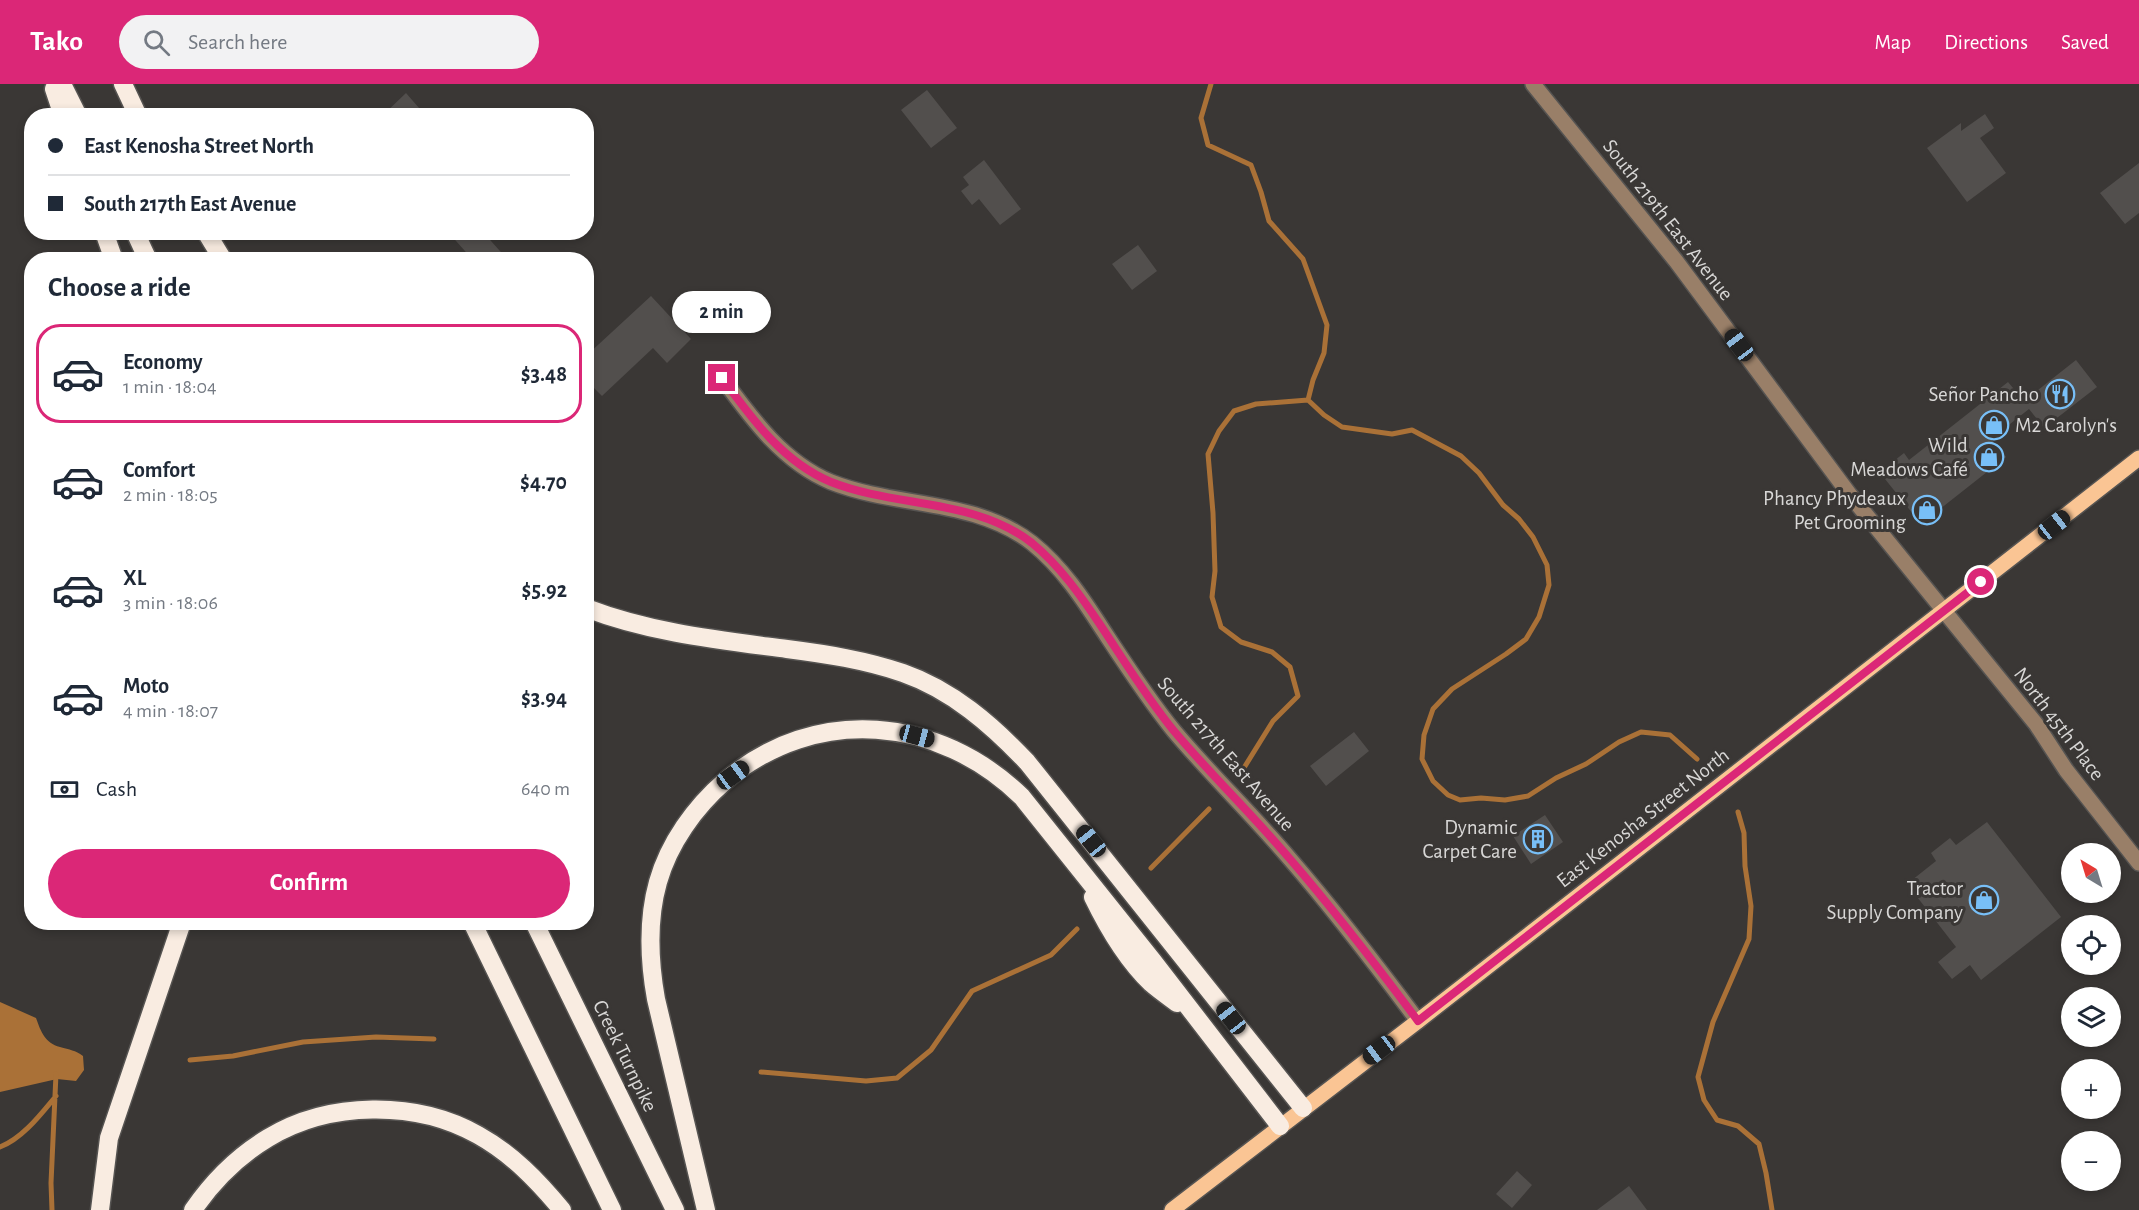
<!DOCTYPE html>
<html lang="en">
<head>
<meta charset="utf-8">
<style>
	:root { --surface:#fff; --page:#f2f2f3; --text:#1f2937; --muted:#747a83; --line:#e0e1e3; --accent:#db2777 }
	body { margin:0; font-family:"Alegreya Sans",sans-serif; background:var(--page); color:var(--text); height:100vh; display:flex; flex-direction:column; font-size:22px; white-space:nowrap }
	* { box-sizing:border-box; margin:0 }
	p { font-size:20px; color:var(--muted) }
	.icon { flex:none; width:33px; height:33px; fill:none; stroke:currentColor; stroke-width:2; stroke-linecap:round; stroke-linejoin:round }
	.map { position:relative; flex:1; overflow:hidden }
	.details { position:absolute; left:24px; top:168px; width:570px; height:678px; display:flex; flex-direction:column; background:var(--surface); border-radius:24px; box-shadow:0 3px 9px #0003 }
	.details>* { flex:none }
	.top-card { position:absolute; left:24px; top:24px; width:570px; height:132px; border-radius:24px; box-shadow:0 3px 9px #0003; display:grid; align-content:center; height:132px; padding:0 24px; background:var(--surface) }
	.needle { width:39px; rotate:322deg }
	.controls { position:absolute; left:2061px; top:759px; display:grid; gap:12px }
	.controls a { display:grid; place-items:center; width:60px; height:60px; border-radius:50%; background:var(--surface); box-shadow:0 3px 9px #0003; font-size:30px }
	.end { position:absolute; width:27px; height:27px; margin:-14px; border:8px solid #db2777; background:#fff; box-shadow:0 0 0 3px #fff }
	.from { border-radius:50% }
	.bubble { position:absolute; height:42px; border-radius:21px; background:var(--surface); box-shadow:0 3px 9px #0003; font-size:20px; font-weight:700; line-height:42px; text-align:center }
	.car { position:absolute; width:18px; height:36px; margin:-18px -9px; border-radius:8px; box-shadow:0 0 4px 2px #0007; background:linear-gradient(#222 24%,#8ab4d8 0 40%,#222 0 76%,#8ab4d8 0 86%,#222 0) }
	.top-card b { display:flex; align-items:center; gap:21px; height:57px; font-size:22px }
	.top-card b+b { border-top:2px solid var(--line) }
	.top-card i { width:15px; height:15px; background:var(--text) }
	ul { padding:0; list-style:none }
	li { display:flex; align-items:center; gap:18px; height:99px; margin:0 12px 9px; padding:0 12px; border:3px solid transparent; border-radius:24px }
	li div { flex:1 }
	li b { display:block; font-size:22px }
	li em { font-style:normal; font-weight:700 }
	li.selected { border-color:var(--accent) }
	li>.icon { width:54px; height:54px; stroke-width:1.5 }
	h2 { padding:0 24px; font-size:27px; line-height:72px }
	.pay { display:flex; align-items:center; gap:15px; height:66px; padding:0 24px; font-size:22px }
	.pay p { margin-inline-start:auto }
	.cta { display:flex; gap:12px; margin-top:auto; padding:12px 24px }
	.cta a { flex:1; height:69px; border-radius:36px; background:var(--accent); color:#fff; font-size:24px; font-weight:700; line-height:69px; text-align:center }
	header { display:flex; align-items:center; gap:36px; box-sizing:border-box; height:84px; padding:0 30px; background:var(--accent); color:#fff }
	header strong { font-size:28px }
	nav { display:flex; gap:33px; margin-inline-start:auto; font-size:21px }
	.search { width:420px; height:54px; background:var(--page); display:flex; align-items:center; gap:15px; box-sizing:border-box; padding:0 21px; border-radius:33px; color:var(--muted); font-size:22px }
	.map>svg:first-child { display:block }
	.water { fill:#aa7137 }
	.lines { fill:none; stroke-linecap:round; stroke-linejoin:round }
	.stream { stroke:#aa7137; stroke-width:5 }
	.building { fill:#524f4d }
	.minor-casing { stroke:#565452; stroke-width:18 }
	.major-casing { stroke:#565452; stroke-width:18 }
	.highway-casing { stroke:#565452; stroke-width:21 }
	.minor { stroke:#997f68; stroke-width:15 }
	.major { stroke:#fac594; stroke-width:15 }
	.highway { stroke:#f9ece1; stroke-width:18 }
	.route { stroke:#db2777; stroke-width:8 }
	.labels { text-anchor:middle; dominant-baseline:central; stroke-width:6; stroke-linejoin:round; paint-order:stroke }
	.street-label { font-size:21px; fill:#d8d7d6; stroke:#3a3735 }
	.poi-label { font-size:21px; fill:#d8d7d6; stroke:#3a3735; text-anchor:end }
</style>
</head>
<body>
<header>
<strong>Tako</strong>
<div class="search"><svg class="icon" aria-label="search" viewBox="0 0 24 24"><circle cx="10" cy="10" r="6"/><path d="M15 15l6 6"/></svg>Search here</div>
<nav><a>Map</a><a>Directions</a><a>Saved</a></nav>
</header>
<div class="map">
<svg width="2139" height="1126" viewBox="0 0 2139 1126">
	<rect width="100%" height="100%" fill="#3a3735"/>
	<path class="water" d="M0,918L36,934C41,948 45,959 60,963C70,966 75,966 83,972L84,986L76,997L57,995L0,1008Z"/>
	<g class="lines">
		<path class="stream" d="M1211,0L1201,34L1208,61L1251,81L1261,108L1269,137L1303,175L1327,241L1324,269L1313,296L1308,316
			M1242,687L1273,637L1298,612L1290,583L1272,568L1241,558L1221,543L1212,513L1215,487L1213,429L1208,370L1219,347L1234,327L1256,320L1308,316L1324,331L1342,343L1392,350L1412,346L1461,372L1479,389L1503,421L1519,435L1533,453L1547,481L1549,501L1539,533L1526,555L1506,570L1452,605L1433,625L1424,651L1422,675L1433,697L1448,711L1460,716L1481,714L1505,716L1528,712L1556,694L1586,680L1619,658L1641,648L1670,651L1697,675
			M1738,728L1744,749L1745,782L1751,822L1749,855L1713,938L1698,993L1704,1016L1717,1036L1738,1042L1759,1060L1766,1089L1772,1126
			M1151,784L1209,725
			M190,976L233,972L303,958L376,953L434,955
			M761,988L866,997L897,994L931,966L972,907L1051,871L1077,845
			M0,1063C23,1054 41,1030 56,1012
			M52,1126L51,1099L56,990"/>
	</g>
	<path class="building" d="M927,6L957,44L931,64L901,26Z
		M406,9L426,32H382Z
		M1985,30L1994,44L1980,54L2006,89L1967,118L1927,64L1961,39V47Z
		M984,76L1021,125L1000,141L979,115L972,121L961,107L969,101L963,93Z
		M2139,79V129L2125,140L2100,109Z
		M448,148H483L508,176H473Z
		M1138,161L1157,187L1132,206L1112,180Z
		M651,212L691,255L667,279L653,264L602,312L586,296V272Z
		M2076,276L2097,303L2044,344L2029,325L1991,355L2006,373L1921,440L1885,395L1890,391L1885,384L1904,369L1909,376L2008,298L2024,317Z
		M1354,648L1369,667L1326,702L1310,682Z
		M1545,731L1563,758L1531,780L1513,752Z
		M1987,738L2061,833L1981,896L1970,881L1952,895L1938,878L1956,863L1907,800L1936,777L1931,769L1950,754L1956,761Z
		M1517,1087L1532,1101L1512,1124L1496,1110Z
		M1629,1102L1647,1126H1597Z"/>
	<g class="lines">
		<g class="minor-casing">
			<path id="minor" d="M1533,0L1676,177L1850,411L2036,640L2066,686L2139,779
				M722,294C752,335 783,378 831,398C897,424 974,414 1032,459C1062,483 1083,515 1103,546C1126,581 1148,615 1174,647C1211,691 1253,731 1290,775C1335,827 1377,882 1418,937"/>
		</g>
		<g class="major-casing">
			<path id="major" d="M1172,1126L1418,937L2139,374"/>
		</g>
		<g class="highway-casing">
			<path id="highway" d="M62,0L78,32
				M123,0L138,32
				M54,5L63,32
				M104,148L114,176
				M135,148L148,176
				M206,148L223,176
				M586,524C651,549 719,556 787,565C826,570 865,576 903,589C952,606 992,641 1027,678L1303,1024
				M1093,813C1108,844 1126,875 1151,899C1159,906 1169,913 1177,919
				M472,838L612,1126
				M534,838L675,1126
				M100,1126L109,1054L182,838
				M193,1126C213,1097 238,1072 268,1054C329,1017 416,1016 478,1051C512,1070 537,1096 562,1126
				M706,1126L656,915C649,876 647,837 658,798C669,759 695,723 725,697C816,620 939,632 1022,713L1153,877L1280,1042"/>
		</g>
		<use href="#minor" class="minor"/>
		<use href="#major" class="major"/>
		<use href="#highway" class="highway"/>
	</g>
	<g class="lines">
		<path class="route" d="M722,294C752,335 783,378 831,398C897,424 974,414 1032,459C1060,482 1081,512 1101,542C1125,578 1147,614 1174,647C1211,691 1253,731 1290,775C1335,827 1377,882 1418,937L1981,498"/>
	</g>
	<defs>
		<g id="restaurant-ring" transform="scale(1.5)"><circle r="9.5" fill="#3a3735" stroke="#78bff7" stroke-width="1.5"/><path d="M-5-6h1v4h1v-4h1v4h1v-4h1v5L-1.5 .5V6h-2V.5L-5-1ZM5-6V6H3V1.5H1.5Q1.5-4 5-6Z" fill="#78bff7"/></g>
		<g id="shop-ring" transform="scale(1.5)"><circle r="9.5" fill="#3a3735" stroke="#78bff7" stroke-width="1.5"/><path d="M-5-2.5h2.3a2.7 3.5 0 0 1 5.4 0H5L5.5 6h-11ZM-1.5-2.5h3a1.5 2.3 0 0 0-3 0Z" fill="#78bff7"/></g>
		<g id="building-ring" transform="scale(1.5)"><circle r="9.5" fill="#3a3735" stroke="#78bff7" stroke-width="1.5"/><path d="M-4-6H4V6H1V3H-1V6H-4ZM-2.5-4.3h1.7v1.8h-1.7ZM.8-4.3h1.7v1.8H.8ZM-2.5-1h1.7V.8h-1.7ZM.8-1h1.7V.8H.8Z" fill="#78bff7"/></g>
	</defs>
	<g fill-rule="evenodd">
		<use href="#restaurant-ring" x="2060" y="310"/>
		<use href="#shop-ring" x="1994" y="341"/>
		<use href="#shop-ring" x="1989" y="373"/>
		<use href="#shop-ring" x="1927" y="426"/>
		<use href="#building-ring" x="1538" y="755"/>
		<use href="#shop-ring" x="1984" y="816"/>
	</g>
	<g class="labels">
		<g class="street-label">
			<text transform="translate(1668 136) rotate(52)">South 219th East Avenue</text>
			<text transform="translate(2059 640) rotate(53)">North 45th Place</text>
			<text transform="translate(1226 670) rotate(49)">South 217th East Avenue</text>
			<text transform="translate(1643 734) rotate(-38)">East Kenosha Street North</text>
			<text transform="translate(625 972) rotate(64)">Creek Turnpike</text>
		</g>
		<g class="poi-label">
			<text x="2039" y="310">Señor Pancho</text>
			<text x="2015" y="341" text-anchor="start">M2 Carolyn's</text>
			<text x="1968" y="361">Wild<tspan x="1968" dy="24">Meadows Café</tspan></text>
			<text x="1906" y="414">Phancy Phydeaux<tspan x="1906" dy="24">Pet Grooming</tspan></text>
			<text x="1517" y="743">Dynamic<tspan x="1517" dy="24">Carpet Care</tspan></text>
			<text x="1963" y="804">Tractor<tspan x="1963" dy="24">Supply Company</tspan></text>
		</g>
	</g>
</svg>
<div class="controls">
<a><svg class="needle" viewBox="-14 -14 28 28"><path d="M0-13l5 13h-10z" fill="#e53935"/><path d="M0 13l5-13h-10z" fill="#747a83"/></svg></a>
<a><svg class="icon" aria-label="locate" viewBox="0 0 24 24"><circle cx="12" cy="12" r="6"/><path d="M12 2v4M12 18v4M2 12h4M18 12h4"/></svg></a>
<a><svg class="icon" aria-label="layers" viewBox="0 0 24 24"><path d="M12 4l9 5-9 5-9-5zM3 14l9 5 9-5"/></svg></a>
<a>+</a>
<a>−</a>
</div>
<i class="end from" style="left:1981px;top:498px"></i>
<i class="end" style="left:722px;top:294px"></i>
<div class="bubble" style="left:672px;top:207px;width:99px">2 min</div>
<i class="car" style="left:1739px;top:261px;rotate:323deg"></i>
<i class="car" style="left:2054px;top:441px;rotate:52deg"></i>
<i class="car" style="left:917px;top:652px;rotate:105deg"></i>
<i class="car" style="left:733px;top:691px;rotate:54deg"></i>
<i class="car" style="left:1091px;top:757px;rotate:321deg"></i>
<i class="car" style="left:1231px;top:934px;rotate:322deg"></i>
<i class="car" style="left:1379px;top:966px;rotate:233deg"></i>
<div class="top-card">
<b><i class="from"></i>East Kenosha Street North</b>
<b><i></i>South 217th East Avenue</b>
</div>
<section class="details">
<h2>Choose a ride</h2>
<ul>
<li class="selected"><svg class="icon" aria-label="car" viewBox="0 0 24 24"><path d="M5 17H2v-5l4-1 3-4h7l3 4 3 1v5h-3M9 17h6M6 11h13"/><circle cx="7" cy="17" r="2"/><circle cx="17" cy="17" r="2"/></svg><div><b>Economy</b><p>1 min · 18:04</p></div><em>$3.48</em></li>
<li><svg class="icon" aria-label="car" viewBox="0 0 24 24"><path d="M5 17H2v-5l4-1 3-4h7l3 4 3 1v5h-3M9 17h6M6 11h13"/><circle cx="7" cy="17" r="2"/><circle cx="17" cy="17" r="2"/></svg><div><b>Comfort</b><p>2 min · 18:05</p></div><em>$4.70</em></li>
<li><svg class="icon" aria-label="car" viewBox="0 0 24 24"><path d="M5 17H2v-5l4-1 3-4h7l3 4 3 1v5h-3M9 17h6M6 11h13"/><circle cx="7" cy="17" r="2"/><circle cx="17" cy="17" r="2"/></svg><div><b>XL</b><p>3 min · 18:06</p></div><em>$5.92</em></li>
<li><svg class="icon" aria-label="car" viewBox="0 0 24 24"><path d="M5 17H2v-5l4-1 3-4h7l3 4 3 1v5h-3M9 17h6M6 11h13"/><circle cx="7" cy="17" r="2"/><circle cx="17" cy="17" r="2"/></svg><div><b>Moto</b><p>4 min · 18:07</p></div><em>$3.94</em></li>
</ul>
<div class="pay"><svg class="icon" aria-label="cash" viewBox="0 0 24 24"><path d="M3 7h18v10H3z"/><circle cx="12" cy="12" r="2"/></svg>Cash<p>640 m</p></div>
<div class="cta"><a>Confirm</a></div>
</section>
</div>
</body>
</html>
